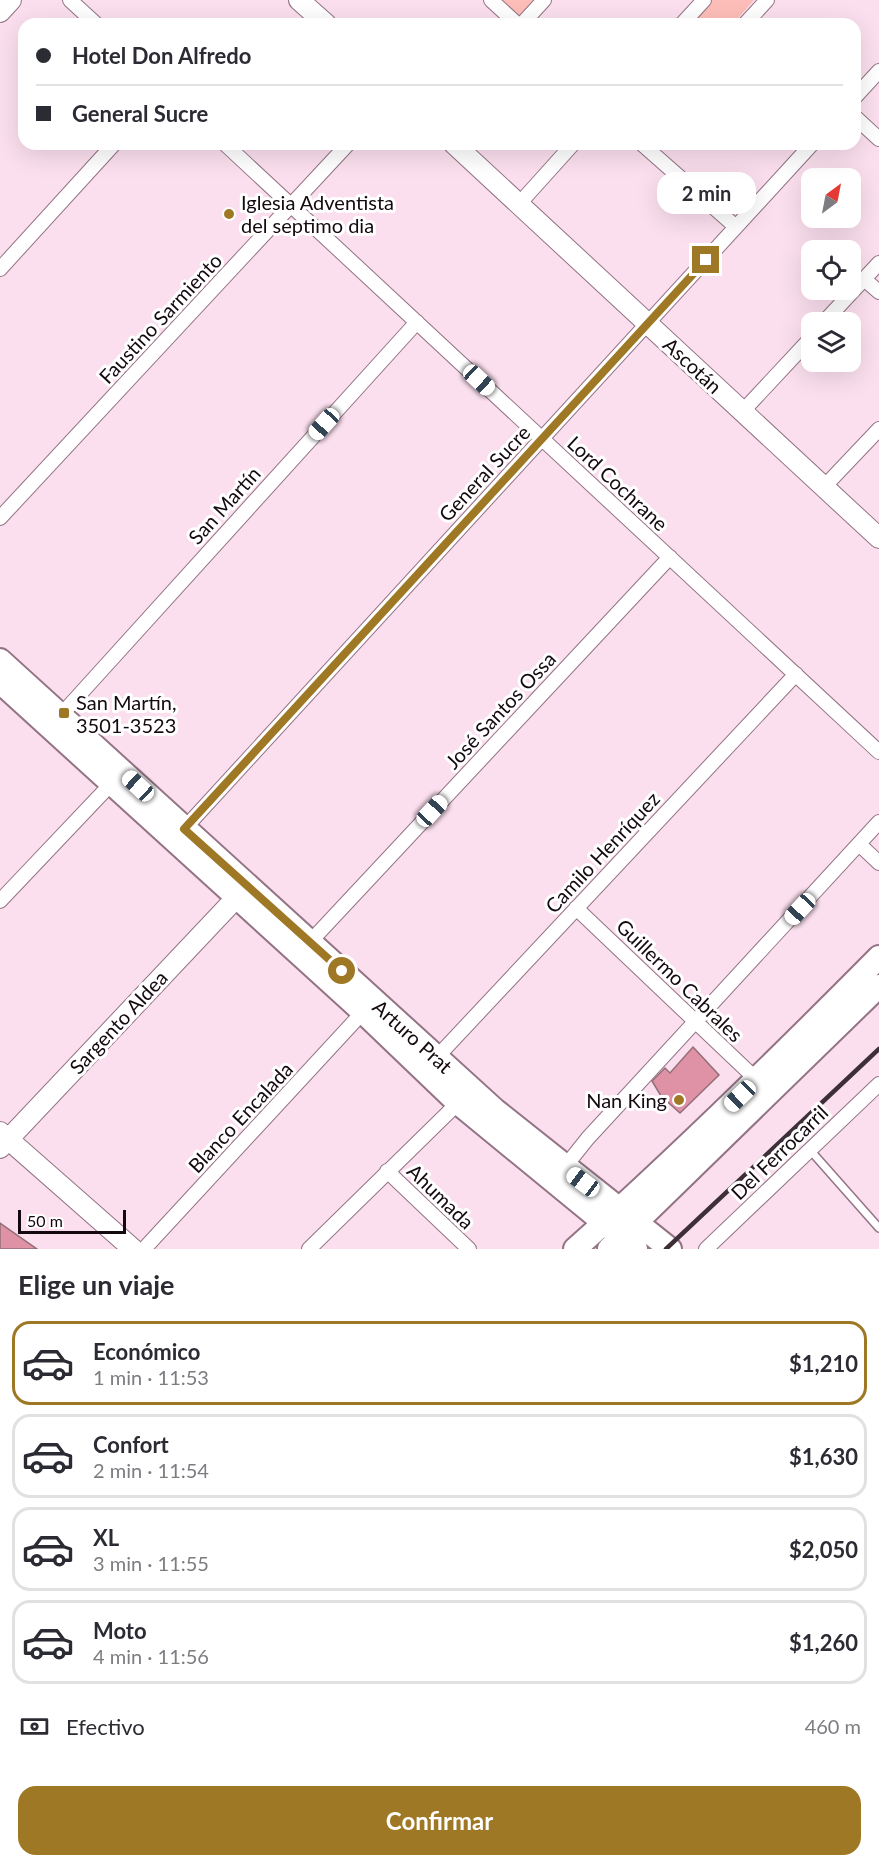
<!DOCTYPE html>
<html lang="es">
<head>
<meta charset="utf-8">
<style>
	:root { --surface:#fff; --page:#f7f7f7; --text:#2b2b33; --muted:#7c7c81; --line:#e1e1e2; --accent:#9f7825 }
	body { margin:0; font-family:Lato,sans-serif; background:var(--page); color:var(--text); height:100vh; display:flex; flex-direction:column; font-size:22px; white-space:nowrap }
	* { box-sizing:border-box; margin:0 }
	p { font-size:20px; color:var(--muted) }
	.icon { flex:none; width:33px; height:33px; fill:none; stroke:currentColor; stroke-width:2; stroke-linecap:round; stroke-linejoin:round }
	.map { position:relative; height:1249px; overflow:hidden }
	.panel { display:flex; flex-direction:column; background:var(--surface); flex:1 }
	.panel>* { flex:none }
	.guide { position:absolute; left:18px; top:18px; width:843px; height:132px; border-radius:18px; box-shadow:0 6px 24px #0002; display:grid; align-content:center; height:132px; padding:0 18px; background:var(--surface) }
	.needle { width:39px; rotate:32deg }
	.buttons { position:absolute; left:801px; top:168px; display:grid; gap:12px }
	.buttons a { display:grid; place-items:center; width:60px; height:60px; border-radius:12px; background:var(--surface); box-shadow:0 6px 24px #0002; font-size:30px }
	.scale { position:absolute; left:18px; bottom:15px; width:108px; box-sizing:border-box; padding-left:6px; border:3px solid #14090f; border-top:0; font-size:16px; line-height:21px; white-space:nowrap; color:#14090f; -webkit-text-stroke:4px #fff; paint-order:stroke }
	.end { position:absolute; width:27px; height:27px; margin:-14px; border:8px solid #9f7825; background:#fff; box-shadow:0 0 0 3px #fff }
	.from { border-radius:50% }
	.bubble { position:absolute; height:42px; border-radius:18px; background:var(--surface); box-shadow:0 6px 24px #0002; font-size:20px; font-weight:700; line-height:42px; text-align:center }
	.car { position:absolute; width:18px; height:36px; margin:-18px -9px; border-radius:8px; box-shadow:0 0 4px 2px #0007; background:linear-gradient(#fff 24%,#345 0 40%,#fff 0 76%,#345 0 86%,#fff 0) }
	.guide b { display:flex; align-items:center; gap:21px; height:57px; font-size:22px }
	.guide b+b { border-top:2px solid var(--line) }
	.guide i { width:15px; height:15px; background:var(--text) }
	ul { padding:0; list-style:none }
	li { display:flex; align-items:center; gap:18px; height:84px; margin:0 12px 9px; padding:0 6px; border:3px solid var(--line); border-radius:18px }
	li div { flex:1 }
	li b { display:block; font-size:22px }
	li em { font-style:normal; font-weight:700 }
	li.on { border-color:var(--accent) }
	li>.icon { width:54px; height:54px; stroke-width:1.5 }
	h2 { padding:0 18px; font-size:27px; line-height:72px }
	.pay { display:flex; align-items:center; gap:15px; height:66px; padding:0 18px; font-size:22px }
	.pay p { margin-inline-start:auto }
	.action { display:flex; gap:12px; margin-top:auto; padding:12px 18px }
	.action a { flex:1; height:69px; border-radius:18px; background:var(--accent); color:#fff; font-size:24px; font-weight:700; line-height:69px; text-align:center }
	.map>svg:first-child { display:block }
	.green { fill:#fdbeb9 }
	.building { fill:#df91a5; stroke:#926f77; stroke-width:1.5 }
	.lines { fill:none; stroke-linecap:round; stroke-linejoin:round }
	.lane-casing { stroke:#937385; stroke-width:10 }
	.street-casing { stroke:#937385; stroke-width:16 }
	.secondary-casing { stroke:#937385; stroke-width:22 }
	.primary-casing { stroke:#937385; stroke-width:26 }
	.lane { stroke:#fff; stroke-width:7 }
	.street { stroke:#fff; stroke-width:14 }
	.secondary { stroke:#fff; stroke-width:20 }
	.primary { stroke:#fff; stroke-width:22 }
	.rail { stroke:#3d2f37; stroke-width:4.5 }
	.route { stroke:#9f7825; stroke-width:8 }
	.poi-dot { fill:#9f7825; stroke:#fff; stroke-width:2 }
	.labels { text-anchor:middle; dominant-baseline:central; stroke-width:6; stroke-linejoin:round; paint-order:stroke }
	.poi-label { font-size:20px; fill:#14090f; stroke:#fff; text-anchor:start }
	.street-label { font-size:20px; fill:#14090f; stroke:#fff }
</style>
</head>
<body>
<div class="map">
<svg width="879" height="1249" viewBox="0 0 879 1249">
	<rect width="100%" height="100%" fill="#fbdfee"/>
	<path class="green" d="M499,0H534L518,17Z
		M712,0H754L733,24H690Z"/>
	<path class="building" d="M693,1047L719,1075L680,1113L661,1096L652,1081L665,1068L670,1073Z
		M0,1223L37,1249H0Z"/>
	<g class="lines">
		<g class="lane-casing">
			<path id="lane" d="M810,1150L879,1228"/>
		</g>
		<g class="street-casing">
			<path id="street" d="M70,0L96,24
				M491,0L517,24
				M522,24L544,0
				M682,24L704,0
				M745,24L767,0
				M855,97L879,71
				M855,117L879,139
				M225,144L879,752
				M642,144L736,227
				M519,204L573,144
				M0,269L114,144
				M864,279L879,292
				M824,322L879,263
				M743,411L812,337
				M824,487L879,429
				M0,518L348,144
				M61,715L417,322
				M184,829L812,144
				M859,844L879,863
				M0,901L111,784
				M576,908L757,1080
				M310,942L670,557
				M437,1057L796,674
				M564,1168L588,1138L879,822
				M387,1171L469,1249
				M144,1249L363,1012
				M309,1249L458,1103
				M706,1249L879,1084"/>
		</g>
		<g class="secondary-casing">
			<path id="secondary" d="M299,0L326,24
				M0,12L11,0
				M454,144L879,538
				M0,1132L133,1249
				M0,1148L237,897"/>
		</g>
		<g class="primary-casing">
			<path id="primary" d="M0,660L495,1110L670,1249
				M0,682L363,1012L458,1103L636,1249
				M575,1249C680,1155 780,1057 879,957
				M609,1249L879,986"/>
		</g>
		<use href="#lane" class="lane"/>
		<use href="#street" class="street"/>
		<use href="#secondary" class="secondary"/>
		<use href="#primary" class="primary"/>
		<path class="rail" d="M666,1249L879,1049"/>
	</g>
	<g class="lines">
		<path class="route" d="M342,971L184,829L706,260"/>
	</g>
	<g class="poi-dot">
		<circle cx="229" cy="214" r="6"/>
		<rect x="58" y="707" width="12" height="12" rx="3"/>
		<circle cx="679" cy="1100" r="6"/>
	</g>
	<g class="labels">
		<g class="poi-label">
			<text x="241" y="202">Iglesia Adventista<tspan x="241" dy="23">del septimo dia</tspan></text>
			<text x="76" y="702">San Martín,<tspan x="76" dy="23">3501-3523</tspan></text>
			<text x="667" y="1100" text-anchor="end">Nan King</text>
		</g>
		<g class="street-label">
			<text transform="translate(160 318) rotate(-47)">Faustino Sarmiento</text>
			<text transform="translate(693 365) rotate(43)">Ascotán</text>
			<text transform="translate(484 473) rotate(-47)">General Sucre</text>
			<text transform="translate(618 483) rotate(43)">Lord Cochrane</text>
			<text transform="translate(224 505) rotate(-48)">San Martín</text>
			<text transform="translate(500 710) rotate(-47)">José Santos Ossa</text>
			<text transform="translate(602 852) rotate(-47)">Camilo Henríquez</text>
			<text transform="translate(680 980) rotate(44)">Guillermo Cabrales</text>
			<text transform="translate(118 1022) rotate(-47)">Sargento Aldea</text>
			<text transform="translate(413 1036) rotate(42)">Arturo Prat</text>
			<text transform="translate(240 1117) rotate(-47)">Blanco Encalada</text>
			<text transform="translate(779 1152) rotate(-44)">Del Ferrocarril</text>
			<text transform="translate(441 1196) rotate(44)">Ahumada</text>
		</g>
	</g>
</svg>
<div class="buttons">
<a><svg class="needle" viewBox="-14 -14 28 28"><path d="M0-13l5 13h-10z" fill="#e53935"/><path d="M0 13l5-13h-10z" fill="#7c7c81"/></svg></a>
<a><svg class="icon" aria-label="locate" viewBox="0 0 24 24"><circle cx="12" cy="12" r="6"/><path d="M12 2v4M12 18v4M2 12h4M18 12h4"/></svg></a>
<a><svg class="icon" aria-label="layers" viewBox="0 0 24 24"><path d="M12 4l9 5-9 5-9-5zM3 14l9 5 9-5"/></svg></a>
</div>
<div class="scale">50 m</div>
<i class="end from" style="left:342px;top:971px"></i>
<i class="end" style="left:706px;top:260px"></i>
<div class="bubble" style="left:657px;top:172px;width:99px">2 min</div>
<i class="car" style="left:479px;top:380px;rotate:133deg"></i>
<i class="car" style="left:324px;top:424px;rotate:222deg"></i>
<i class="car" style="left:138px;top:786px;rotate:313deg"></i>
<i class="car" style="left:432px;top:811px;rotate:43deg"></i>
<i class="car" style="left:800px;top:909px;rotate:223deg"></i>
<i class="car" style="left:740px;top:1096px;rotate:226deg"></i>
<i class="car" style="left:583px;top:1182px;rotate:307deg"></i>
<div class="guide">
<b><i class="from"></i>Hotel Don Alfredo</b>
<b><i></i>General Sucre</b>
</div>
</div>
<section class="panel">
<h2>Elige un viaje</h2>
<ul>
<li class="on"><svg class="icon" aria-label="car" viewBox="0 0 24 24"><path d="M5 17H2v-5l4-1 3-4h7l3 4 3 1v5h-3M9 17h6M6 11h13"/><circle cx="7" cy="17" r="2"/><circle cx="17" cy="17" r="2"/></svg><div><b>Económico</b><p>1 min · 11:53</p></div><em>$1,210</em></li>
<li><svg class="icon" aria-label="car" viewBox="0 0 24 24"><path d="M5 17H2v-5l4-1 3-4h7l3 4 3 1v5h-3M9 17h6M6 11h13"/><circle cx="7" cy="17" r="2"/><circle cx="17" cy="17" r="2"/></svg><div><b>Confort</b><p>2 min · 11:54</p></div><em>$1,630</em></li>
<li><svg class="icon" aria-label="car" viewBox="0 0 24 24"><path d="M5 17H2v-5l4-1 3-4h7l3 4 3 1v5h-3M9 17h6M6 11h13"/><circle cx="7" cy="17" r="2"/><circle cx="17" cy="17" r="2"/></svg><div><b>XL</b><p>3 min · 11:55</p></div><em>$2,050</em></li>
<li><svg class="icon" aria-label="car" viewBox="0 0 24 24"><path d="M5 17H2v-5l4-1 3-4h7l3 4 3 1v5h-3M9 17h6M6 11h13"/><circle cx="7" cy="17" r="2"/><circle cx="17" cy="17" r="2"/></svg><div><b>Moto</b><p>4 min · 11:56</p></div><em>$1,260</em></li>
</ul>
<div class="pay"><svg class="icon" aria-label="cash" viewBox="0 0 24 24"><path d="M3 7h18v10H3z"/><circle cx="12" cy="12" r="2"/></svg>Efectivo<p>460 m</p></div>
<div class="action"><a>Confirmar</a></div>
</section>
</body>
</html>
